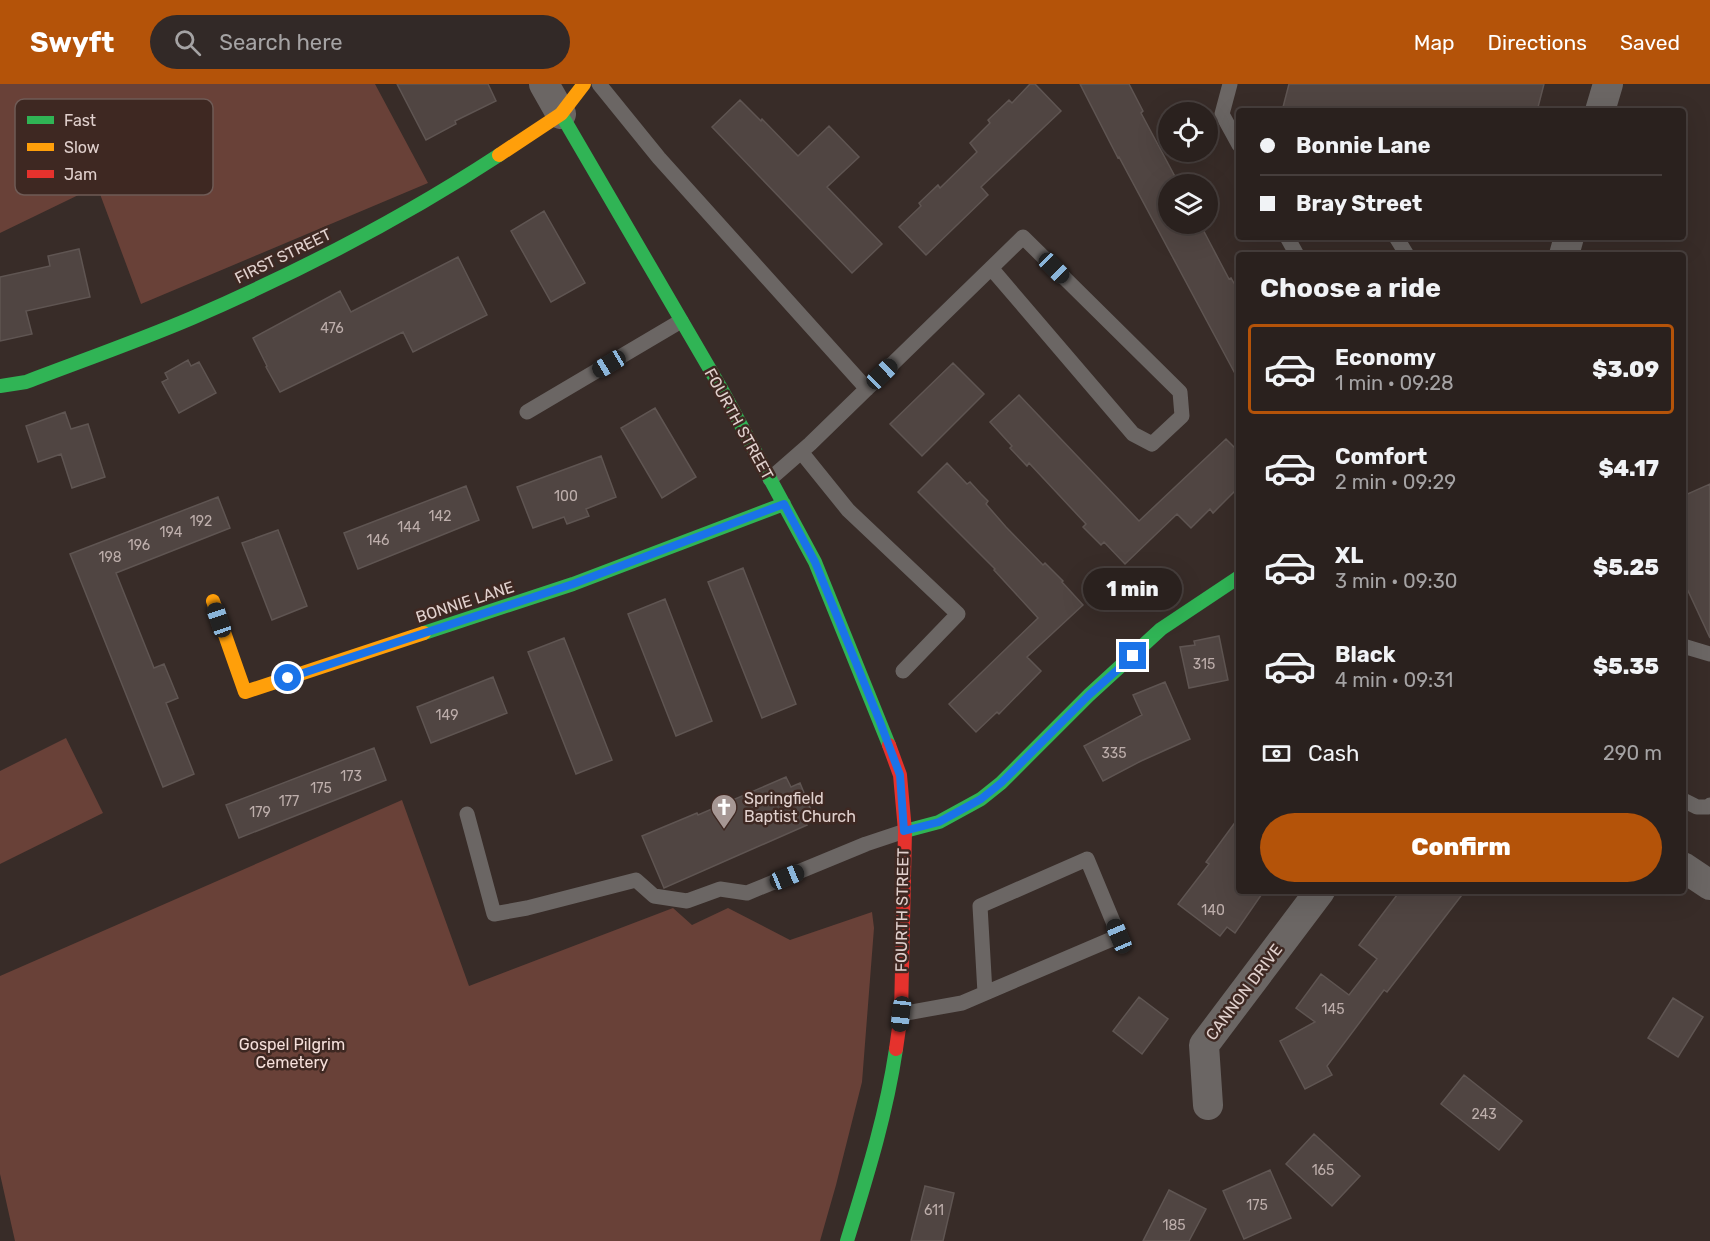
<!DOCTYPE html>
<html lang="en">
<head>
<meta charset="utf-8">
<style>
	:root { --surface:#2a211e; --page:#322927; --text:#f1f3f6; --muted:#a5a3a4; --line:#463e3c; --accent:#b45309 }
	body { margin:0; font-family:Rubik,sans-serif; background:var(--page); color:var(--text); height:100vh; display:flex; flex-direction:column; font-size:22px; white-space:nowrap }
	* { box-sizing:border-box; margin:0 }
	p { font-size:20px; color:var(--muted) }
	.icon { flex:none; width:33px; height:33px; fill:none; stroke:currentColor; stroke-width:2; stroke-linecap:round; stroke-linejoin:round }
	.map { position:relative; flex:1; overflow:hidden }
	.sheet { position:absolute; left:1236px; top:168px; width:450px; height:642px; display:flex; flex-direction:column; background:var(--surface); border-radius:6px; box-shadow:0 6px 24px #0002,0 0 0 2px var(--line) }
	.sheet>* { flex:none }
	.top-card { position:absolute; left:1236px; top:24px; width:450px; height:132px; border-radius:6px; box-shadow:0 6px 24px #0002,0 0 0 2px var(--line); display:grid; align-content:center; height:132px; padding:0 24px; background:var(--surface) }
	.controls { position:absolute; left:1158px; top:18px; display:grid; gap:12px }
	.controls a { display:grid; place-items:center; width:60px; height:60px; border-radius:50%; background:var(--surface); box-shadow:0 6px 24px #0002,0 0 0 2px var(--line); font-size:30px }
	.end { position:absolute; width:27px; height:27px; margin:-14px; border:8px solid #1a73e8; background:#fff; box-shadow:0 0 0 3px #fff }
	.from { border-radius:50% }
	.bubble { position:absolute; height:42px; border-radius:21px; background:var(--surface); box-shadow:0 6px 24px #0002,0 0 0 2px var(--line); font-size:20px; font-weight:800; line-height:42px; text-align:center }
	.car { position:absolute; width:18px; height:36px; margin:-18px -9px; border-radius:8px; box-shadow:0 0 4px 2px #0007; background:linear-gradient(#222 24%,#8ab4d8 0 40%,#222 0 76%,#8ab4d8 0 86%,#222 0) }
	.top-card b { display:flex; align-items:center; gap:21px; height:57px; font-size:22px }
	.top-card b+b { border-top:2px solid var(--line) }
	.top-card i { width:15px; height:15px; background:var(--text) }
	ul { padding:0; list-style:none }
	li { display:flex; align-items:center; gap:18px; height:90px; margin:0 12px 9px; padding:0 12px; border:3px solid transparent; border-radius:6px }
	li div { flex:1 }
	li b { display:block; font-size:22px }
	li em { font-style:normal; font-weight:800 }
	li.active { border-color:var(--accent) }
	li>.icon { width:54px; height:54px; stroke-width:1.5 }
	h2 { padding:0 24px; font-size:27px; line-height:72px }
	.pay { display:flex; align-items:center; gap:15px; height:66px; padding:0 24px; font-size:22px }
	.pay p { margin-inline-start:auto }
	.action { display:flex; gap:12px; margin-top:auto; padding:12px 24px }
	.action a { flex:1; height:69px; border-radius:36px; background:var(--accent); color:#fff; font-size:24px; font-weight:800; line-height:69px; text-align:center }
	header { display:flex; align-items:center; gap:36px; box-sizing:border-box; height:84px; padding:0 30px; background:var(--accent); color:#fff }
	header strong { font-size:28px }
	nav { display:flex; gap:33px; margin-inline-start:auto; font-size:21px }
	.search { width:420px; height:54px; background:var(--page); display:flex; align-items:center; gap:15px; box-sizing:border-box; padding:0 21px; border-radius:33px; color:var(--muted); font-size:22px }
	.map>svg:first-child { display:block }
	.green { fill:#694138 }
	.building { fill:#504542; stroke:#5f5552; stroke-width:1.5 }
	.lines { fill:none; stroke-linecap:round; stroke-linejoin:round }
	.lane { stroke:#6b6664; stroke-width:15 }
	.street { stroke:#6b6664; stroke-width:30 }
	.fast { stroke:#30b455; stroke-width:14 }
	.slow { stroke:#ff9f0a; stroke-width:14 }
	.jam { stroke:#e5322d; stroke-width:14 }
	.route { stroke:#1a73e8; stroke-width:8 }
	.labels { text-anchor:middle; dominant-baseline:central; stroke-width:5; stroke-linejoin:round; paint-order:stroke }
	.number-label { font-size:14px; fill:#bdaeab }
	.street-label { font-size:16px; fill:#e1d1ce; stroke:#3e2822 }
	.poi-label { font-size:16px; fill:#e1d1ce; stroke:#3e2822; text-anchor:start }
	.park-label { font-size:16px; fill:#f5dfda; stroke:#3e2822 }
	.key { fill:#3e2822; stroke:#6f5b56; stroke-width:1.5 }
	.key-label { font-size:16px; fill:#e1d1ce }
</style>
</head>
<body>
<header>
<strong>Swyft</strong>
<div class="search"><svg class="icon" aria-label="search" viewBox="0 0 24 24"><circle cx="10" cy="10" r="6"/><path d="M15 15l6 6"/></svg>Search here</div>
<nav><a>Map</a><a>Directions</a><a>Saved</a></nav>
</header>
<div class="map">
<svg width="1710" height="1157" viewBox="0 0 1710 1157">
	<rect width="100%" height="100%" fill="#382c28"/>
	<path class="green" d="M0,0H375L428,99L141,220L97,102L0,149Z
		M66,654L103,729L0,780V687Z
		M402,716L469,902L673,824L692,841L728,824L790,856L872,828L874,844L862,998L836,1101L820,1157H15L0,1090V892Z"/>
	<path class="building" d="M397,0H488L496,17L455,37L456,40L426,56Z
		M1030,0H1035L1061,27L981,103L988,111L926,171L899,143L921,122L919,119L938,101L940,104L977,68L970,59L990,39L988,36L1009,16L1012,19Z
		M1080,0H1129L1143,27L1141,29L1179,100H1168V140H1200L1229,195L1231,194L1239,208V297L1119,73L1118,74Z
		M1289,0H1544L1537,27H1282Z
		M740,16L761,37L762,35L798,72L829,42L859,73L827,103L882,160L852,189L712,43Z
		M544,127L585,199L551,218L511,147Z
		M79,165L90,213L26,227L32,250L0,257V193L50,182L48,172Z
		M458,173L487,231L413,268L403,248L280,308L266,283L267,282L253,254L340,207L351,228Z
		M188,276L191,282L199,278L216,309L179,329L162,298L168,295L165,289Z
		M953,279L984,310L922,372L890,340Z
		M1019,311L1139,437L1226,355L1239,368V403L1213,429L1210,425L1191,444L1177,430L1125,480L1104,458L1101,461L1083,443L1086,440L1029,379L1027,382L1010,364L1012,362L990,338Z
		M655,324L696,393L662,414L621,344Z
		M65,328L71,345L88,340L105,393L72,404L61,370L38,378L26,342Z
		M601,372L616,413L586,425L589,432L567,440L564,433L533,444L517,403Z
		M947,379L967,400L970,398L981,410L988,417L986,420L1006,443L1043,481L1045,479L1063,497L1062,498L1083,521L1027,573L1041,587L999,630L997,628L976,648L949,620L1038,534L994,486L995,485L918,408Z
		M1710,400V554L1683,496V412Z
		M466,402L479,436L358,485L344,449Z
		M218,413L230,444L116,489L154,584L164,580L178,614L166,619L194,690L163,703L70,470Z
		M278,446L307,522L272,536L242,459Z
		M743,484L796,620L762,634L708,498Z
		M665,515L712,637L676,652L628,530Z
		M1219,552L1228,596L1189,604L1180,563L1195,561L1194,557Z
		M564,554L612,676L576,690L528,568Z
		M493,593L507,629L431,659L417,623Z
		M1165,598L1190,655L1141,677L1103,697L1084,662L1142,631L1133,611Z
		M374,664L386,696L239,754L226,721Z
		M786,693L791,703L800,699L811,726L802,730L807,741L664,804L642,752L697,729L698,731Z
		M1239,733V807H1264L1235,849L1227,843L1220,852L1178,820L1209,780L1206,778Z
		M1400,807H1465L1387,908L1384,906L1327,982L1332,991L1305,1005L1280,957L1315,938L1296,924L1321,890L1349,911L1377,875L1359,861Z
		M1139,913L1168,935L1142,970L1113,947Z
		M1673,914L1703,933L1678,973L1648,954Z
		M1464,991L1522,1037L1499,1066L1441,1020Z
		M1314,1050L1360,1092L1332,1122L1286,1080Z
		M1270,1086L1291,1134L1244,1155L1223,1107Z
		M925,1102L954,1109L943,1157H911Z
		M1169,1106L1206,1125L1189,1157H1143Z"/>
	<g class="lines">
		<path class="lane" d="M599,0L659,74L867,305
			M1230,0L1222,30L1239,61
			M1287,153L1297,171
			M1396,153L1407,171
			M527,328L681,237
			M802,369L848,426L958,530L903,587
			M770,395L810,360L1023,153L1180,308L1182,332L1152,360L1133,350L991,184
			M1683,562L1710,570
			M1683,716L1697,723H1708L1710,721
			M467,730L494,830L527,824L636,796L654,812L687,817L720,805L747,809L866,760L905,747
			M901,930L962,919L1119,852L1087,775L980,822L985,909"/>
		<path class="street" d="M544,0L561,30
			M1600,27L1608,0
			M1564,171L1569,153
			M1683,783L1710,801
			M1208,1021L1204,961L1320,807"/>
		<path class="fast" d="M561,30L722,306L815,478L889,661
			M0,302L26,298C81,277 138,257 192,234C298,188 403,134 499,71
			M424,549L573,500L784,420
			M905,747L939,738L981,715L1001,699L1089,611L1161,545L1239,493
			M847,1157C867,1092 886,1032 896,965"/>
		<path class="slow" d="M499,71L561,30L584,0
			M213,517L245,608L424,549"/>
		<path class="jam" d="M889,661L900,691L905,747L901,930L896,965"/>
	</g>
	<g class="lines">
		<path class="route" d="M288,594L573,500L784,420L815,478L880,638L900,691L904,747L939,738L981,715L1001,699L1089,611L1133,572"/>
	</g>
	<defs>
		<g id="church-pin" transform="scale(1.35)"><path d="M0 17L-7.5 6A9.5 9.5 0 1 1 7.5 6Z" fill="#a69794" stroke="#3e2822"/><path d="M-1.2-6h2.4v3.5h3.3v2.4h-3.3V6h-2.4V-.1h-3.3v-2.4h3.3Z" fill="#fff"/></g>
	</defs>
	<g fill-rule="evenodd">
		<use href="#church-pin" x="724" y="723"/>
	</g>
	<g class="labels">
		<g class="number-label">
			<text x="332" y="244">476</text>
			<text x="566" y="412">100</text>
			<text x="440" y="432">142</text>
			<text x="201" y="437">192</text>
			<text x="409" y="443">144</text>
			<text x="171" y="448">194</text>
			<text x="378" y="456">146</text>
			<text x="139" y="461">196</text>
			<text x="110" y="473">198</text>
			<text x="1204" y="580">315</text>
			<text x="447" y="631">149</text>
			<text x="1114" y="669">335</text>
			<text x="351" y="692">173</text>
			<text x="321" y="704">175</text>
			<text x="289" y="717">177</text>
			<text x="260" y="728">179</text>
			<text x="1213" y="826">140</text>
			<text x="1333" y="925">145</text>
			<text x="1484" y="1030">243</text>
			<text x="1323" y="1086">165</text>
			<text x="1257" y="1121">175</text>
			<text x="934" y="1126">611</text>
			<text x="1174" y="1141">185</text>
		</g>
		<g class="street-label">
			<text transform="translate(283 172) rotate(-26)">FIRST STREET</text>
			<text transform="translate(739 340) rotate(61)">FOURTH STREET</text>
			<text transform="translate(465 518) rotate(-18)">BONNIE LANE</text>
			<text transform="translate(902 826) rotate(-89)">FOURTH STREET</text>
			<text transform="translate(1244 908) rotate(-53)">CANNON DRIVE</text>
		</g>
		<g class="poi-label">
			<text x="744" y="714">Springfield<tspan x="744" dy="18">Baptist Church</tspan></text>
		</g>
		<g class="park-label">
			<text x="292" y="960">Gospel Pilgrim<tspan x="292" dy="18">Cemetery</tspan></text>
		</g>
	</g>
	<rect x="15" y="15" width="198" height="96" rx="9" class="key"/>
	<rect x="27" y="32" width="27" height="8" fill="#30b455"/>
	<rect x="27" y="59" width="27" height="8" fill="#ff9f0a"/>
	<rect x="27" y="86" width="27" height="8" fill="#e5322d"/>
	<g class="key-label">
		<text x="64" y="42">Fast</text>
		<text x="64" y="69">Slow</text>
		<text x="64" y="96">Jam</text>
	</g>
</svg>
<div class="controls">
<a><svg class="icon" aria-label="locate" viewBox="0 0 24 24"><circle cx="12" cy="12" r="6"/><path d="M12 2v4M12 18v4M2 12h4M18 12h4"/></svg></a>
<a><svg class="icon" aria-label="layers" viewBox="0 0 24 24"><path d="M12 4l9 5-9 5-9-5zM3 14l9 5 9-5"/></svg></a>
</div>
<i class="end from" style="left:288px;top:594px"></i>
<i class="end" style="left:1133px;top:572px"></i>
<div class="bubble" style="left:1083px;top:484px;width:99px">1 min</div>
<i class="car" style="left:1054px;top:184px;rotate:135deg"></i>
<i class="car" style="left:609px;top:280px;rotate:239deg"></i>
<i class="car" style="left:882px;top:290px;rotate:46deg"></i>
<i class="car" style="left:219px;top:536px;rotate:341deg"></i>
<i class="car" style="left:787px;top:793px;rotate:68deg"></i>
<i class="car" style="left:1119px;top:852px;rotate:337deg"></i>
<i class="car" style="left:901px;top:930px;rotate:187deg"></i>
<div class="top-card">
<b><i class="from"></i>Bonnie Lane</b>
<b><i></i>Bray Street</b>
</div>
<section class="sheet">
<h2>Choose a ride</h2>
<ul>
<li class="active"><svg class="icon" aria-label="car" viewBox="0 0 24 24"><path d="M5 17H2v-5l4-1 3-4h7l3 4 3 1v5h-3M9 17h6M6 11h13"/><circle cx="7" cy="17" r="2"/><circle cx="17" cy="17" r="2"/></svg><div><b>Economy</b><p>1 min · 09:28</p></div><em>$3.09</em></li>
<li><svg class="icon" aria-label="car" viewBox="0 0 24 24"><path d="M5 17H2v-5l4-1 3-4h7l3 4 3 1v5h-3M9 17h6M6 11h13"/><circle cx="7" cy="17" r="2"/><circle cx="17" cy="17" r="2"/></svg><div><b>Comfort</b><p>2 min · 09:29</p></div><em>$4.17</em></li>
<li><svg class="icon" aria-label="car" viewBox="0 0 24 24"><path d="M5 17H2v-5l4-1 3-4h7l3 4 3 1v5h-3M9 17h6M6 11h13"/><circle cx="7" cy="17" r="2"/><circle cx="17" cy="17" r="2"/></svg><div><b>XL</b><p>3 min · 09:30</p></div><em>$5.25</em></li>
<li><svg class="icon" aria-label="car" viewBox="0 0 24 24"><path d="M5 17H2v-5l4-1 3-4h7l3 4 3 1v5h-3M9 17h6M6 11h13"/><circle cx="7" cy="17" r="2"/><circle cx="17" cy="17" r="2"/></svg><div><b>Black</b><p>4 min · 09:31</p></div><em>$5.35</em></li>
</ul>
<div class="pay"><svg class="icon" aria-label="cash" viewBox="0 0 24 24"><path d="M3 7h18v10H3z"/><circle cx="12" cy="12" r="2"/></svg>Cash<p>290 m</p></div>
<div class="action"><a>Confirm</a></div>
</section>
</div>
</body>
</html>
